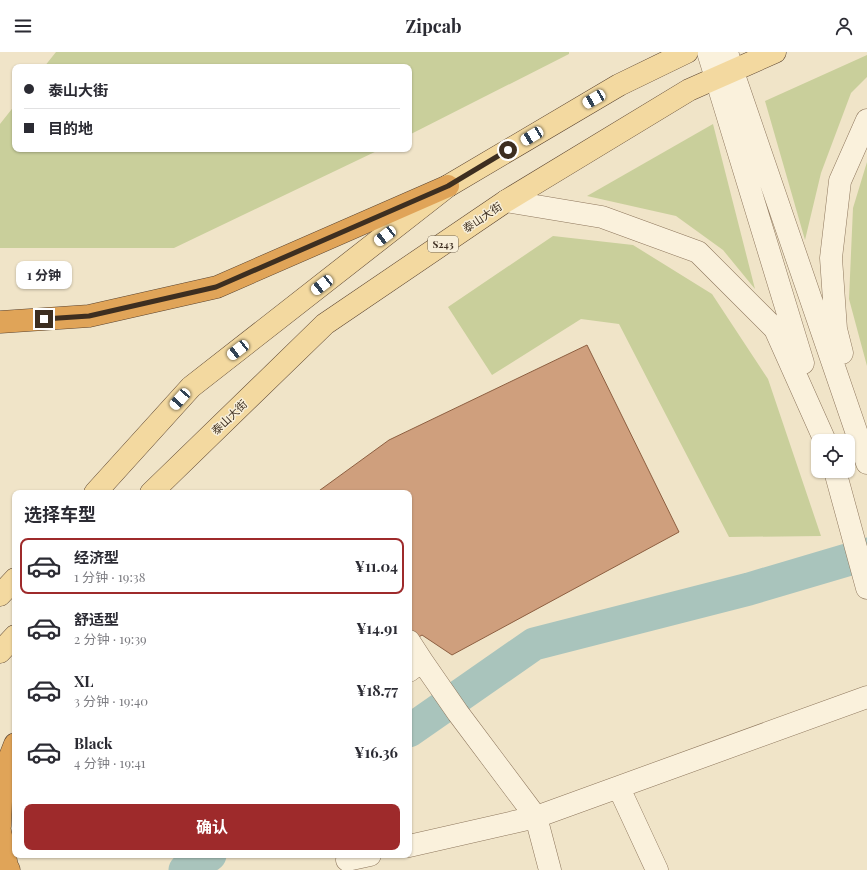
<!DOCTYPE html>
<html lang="zh">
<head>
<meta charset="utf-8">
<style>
	:root { --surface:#fff; --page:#f2f2f3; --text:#2b2b33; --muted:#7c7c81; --line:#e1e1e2; --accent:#9e2a2b }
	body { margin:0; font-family:"Playfair Display","Noto Sans SC",serif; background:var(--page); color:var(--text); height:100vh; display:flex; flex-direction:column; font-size:15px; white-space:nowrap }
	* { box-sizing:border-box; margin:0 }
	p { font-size:13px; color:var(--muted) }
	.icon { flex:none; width:22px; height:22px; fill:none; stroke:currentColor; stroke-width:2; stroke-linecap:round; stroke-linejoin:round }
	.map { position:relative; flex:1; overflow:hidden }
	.sheet { position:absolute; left:12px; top:438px; width:400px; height:368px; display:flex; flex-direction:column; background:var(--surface); border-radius:8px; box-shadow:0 1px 3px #0004 }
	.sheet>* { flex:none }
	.hud { position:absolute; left:12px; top:12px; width:400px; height:88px; border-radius:8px; box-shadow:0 1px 3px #0004; display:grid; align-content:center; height:88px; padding:0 12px; background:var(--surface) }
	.controls { position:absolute; left:811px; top:382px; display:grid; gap:8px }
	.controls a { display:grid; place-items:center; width:44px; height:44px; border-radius:8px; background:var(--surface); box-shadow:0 1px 3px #0004; font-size:20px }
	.end { position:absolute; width:18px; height:18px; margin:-9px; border:5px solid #3d2e20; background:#fff; box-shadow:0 0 0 2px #fff }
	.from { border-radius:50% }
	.bubble { position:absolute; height:28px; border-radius:8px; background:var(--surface); box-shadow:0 1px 3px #0004; font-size:13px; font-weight:700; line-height:28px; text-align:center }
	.car { position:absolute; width:12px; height:24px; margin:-12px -6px; border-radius:5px; box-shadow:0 0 3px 1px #0007; background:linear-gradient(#fff 24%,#345 0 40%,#fff 0 76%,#345 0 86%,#fff 0) }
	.hud b { display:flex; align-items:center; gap:14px; height:38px; font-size:15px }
	.hud b+b { border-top:1px solid var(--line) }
	.hud i { width:10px; height:10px; background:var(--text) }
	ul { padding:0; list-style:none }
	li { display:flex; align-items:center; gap:12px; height:56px; margin:0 8px 6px; padding:0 4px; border:2px solid transparent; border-radius:8px }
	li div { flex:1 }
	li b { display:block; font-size:15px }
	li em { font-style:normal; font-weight:700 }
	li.selected { border-color:var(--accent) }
	li>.icon { width:36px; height:36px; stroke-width:1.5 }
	h2 { padding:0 12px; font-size:18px; line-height:48px }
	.button { display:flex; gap:8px; margin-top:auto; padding:8px 12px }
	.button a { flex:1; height:46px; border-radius:8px; background:var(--accent); color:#fff; font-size:16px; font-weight:700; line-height:46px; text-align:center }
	header { display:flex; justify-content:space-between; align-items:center; height:52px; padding:0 12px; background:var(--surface); font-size:18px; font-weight:700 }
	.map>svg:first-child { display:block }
	.green { fill:#c9cf9b }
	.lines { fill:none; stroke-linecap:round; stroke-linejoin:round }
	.river { stroke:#a9c4bc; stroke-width:33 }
	.building { fill:#cf9f7d; stroke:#8d5f41 }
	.minor-casing { stroke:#8d765c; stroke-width:23 }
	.major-casing { stroke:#5b4430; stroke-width:23 }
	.highway-casing { stroke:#5b4430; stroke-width:23 }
	.minor { stroke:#faf1dc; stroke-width:22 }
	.major { stroke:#f3d9a0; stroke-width:22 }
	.highway { stroke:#e0a458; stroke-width:22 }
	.route { stroke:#3d2e20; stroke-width:5 }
	.labels { text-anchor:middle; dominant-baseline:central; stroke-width:3; stroke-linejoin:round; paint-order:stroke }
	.shield { fill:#f7eed8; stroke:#756857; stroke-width:1 }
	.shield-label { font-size:10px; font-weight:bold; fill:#3d2e20 }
	.street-label { font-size:11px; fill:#3d2e20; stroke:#f7eed8 }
</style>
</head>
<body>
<header><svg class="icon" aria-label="menu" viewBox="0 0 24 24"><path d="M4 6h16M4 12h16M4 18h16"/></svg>Zipcab<svg class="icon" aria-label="person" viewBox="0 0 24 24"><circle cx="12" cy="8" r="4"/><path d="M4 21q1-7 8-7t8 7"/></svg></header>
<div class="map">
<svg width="867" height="818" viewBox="0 0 867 818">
	<rect width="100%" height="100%" fill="#f0e4c8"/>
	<path class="green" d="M56,0H569V2L409,83V15H44Z
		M867,3V25L851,41L821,121L805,188L765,49Z
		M15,53V97H381L174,196H0V72Z
		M713,72L755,237L723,198L676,164L587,144Z
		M867,110V314L849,247L853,156Z
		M553,184L633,193L712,242L768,327L821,484L729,485L619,272L581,267L492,323L448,255Z"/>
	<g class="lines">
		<path class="river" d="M409,679L534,592L749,537L867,502
			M185,818L210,803"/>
	</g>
	<path class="building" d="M587,293L679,480L452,603L422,583L409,591V441H316L389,388Z"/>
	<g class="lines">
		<g class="minor-casing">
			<path id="minor" d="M708,0L803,311
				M727,0L733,20L867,411
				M506,149L602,165L698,200L775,277L825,389
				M842,301L836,277L831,206L840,129L867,68
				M835,419L867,536
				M409,589L422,609
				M409,619L422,609L458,661L536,765L867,645
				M619,736L657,818
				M409,794L536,765L550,818
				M347,808L370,803"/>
		</g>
		<g class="major-casing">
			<path id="major" d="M95,441L191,335L448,134L619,33L687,0
				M151,441L325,272L506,149L689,38L775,0
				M0,543L15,527
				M0,600L15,584"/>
		</g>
		<g class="highway-casing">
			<path id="highway" d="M0,270L89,264L217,235L448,134
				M0,774L2,725L15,692
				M0,779L7,814L9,818"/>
		</g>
		<use href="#minor" class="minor"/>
		<use href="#major" class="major"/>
		<use href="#highway" class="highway"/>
	</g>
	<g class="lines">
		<path class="route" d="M44,267L89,264L216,235L448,134L508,98"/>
	</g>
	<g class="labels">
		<rect class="shield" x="428" y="184" width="30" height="16" rx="3"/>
		<g class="shield-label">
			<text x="443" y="192">S243</text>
		</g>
		<g class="street-label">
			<text transform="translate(482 165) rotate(-34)">泰山大街</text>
			<text transform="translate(229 365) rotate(-44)">泰山大街</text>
		</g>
	</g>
</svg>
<div class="controls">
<a><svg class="icon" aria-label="locate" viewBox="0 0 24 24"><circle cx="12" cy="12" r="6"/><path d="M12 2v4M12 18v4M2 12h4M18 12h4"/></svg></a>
</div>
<i class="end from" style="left:508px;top:98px"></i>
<i class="end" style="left:44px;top:267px"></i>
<div class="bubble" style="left:16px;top:209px;width:56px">1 分钟</div>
<i class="car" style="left:594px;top:47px;rotate:240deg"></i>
<i class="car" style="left:532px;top:84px;rotate:239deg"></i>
<i class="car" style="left:385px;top:184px;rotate:232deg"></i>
<i class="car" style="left:322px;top:233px;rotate:232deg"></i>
<i class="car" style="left:238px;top:298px;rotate:232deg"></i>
<i class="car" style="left:180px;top:347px;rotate:222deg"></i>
<div class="hud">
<b><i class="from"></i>泰山大街</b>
<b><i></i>目的地</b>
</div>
<section class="sheet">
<h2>选择车型</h2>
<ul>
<li class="selected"><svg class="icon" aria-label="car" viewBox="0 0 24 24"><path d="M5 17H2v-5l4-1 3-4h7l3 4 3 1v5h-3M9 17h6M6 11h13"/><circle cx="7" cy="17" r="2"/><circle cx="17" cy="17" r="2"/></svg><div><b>经济型</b><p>1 分钟 · 19:38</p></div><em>¥11.04</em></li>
<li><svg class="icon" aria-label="car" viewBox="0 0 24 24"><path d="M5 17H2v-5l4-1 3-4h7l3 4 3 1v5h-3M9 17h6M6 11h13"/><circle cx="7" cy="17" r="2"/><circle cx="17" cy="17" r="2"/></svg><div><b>舒适型</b><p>2 分钟 · 19:39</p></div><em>¥14.91</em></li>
<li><svg class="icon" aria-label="car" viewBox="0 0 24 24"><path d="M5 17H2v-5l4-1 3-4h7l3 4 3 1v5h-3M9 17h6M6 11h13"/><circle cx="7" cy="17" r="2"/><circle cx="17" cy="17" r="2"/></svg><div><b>XL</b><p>3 分钟 · 19:40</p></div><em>¥18.77</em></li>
<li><svg class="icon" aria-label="car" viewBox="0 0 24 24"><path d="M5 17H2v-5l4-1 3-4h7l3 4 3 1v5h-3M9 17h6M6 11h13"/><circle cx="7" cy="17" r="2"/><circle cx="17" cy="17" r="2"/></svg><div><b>Black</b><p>4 分钟 · 19:41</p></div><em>¥16.36</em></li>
</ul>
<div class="button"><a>确认</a></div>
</section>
</div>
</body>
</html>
